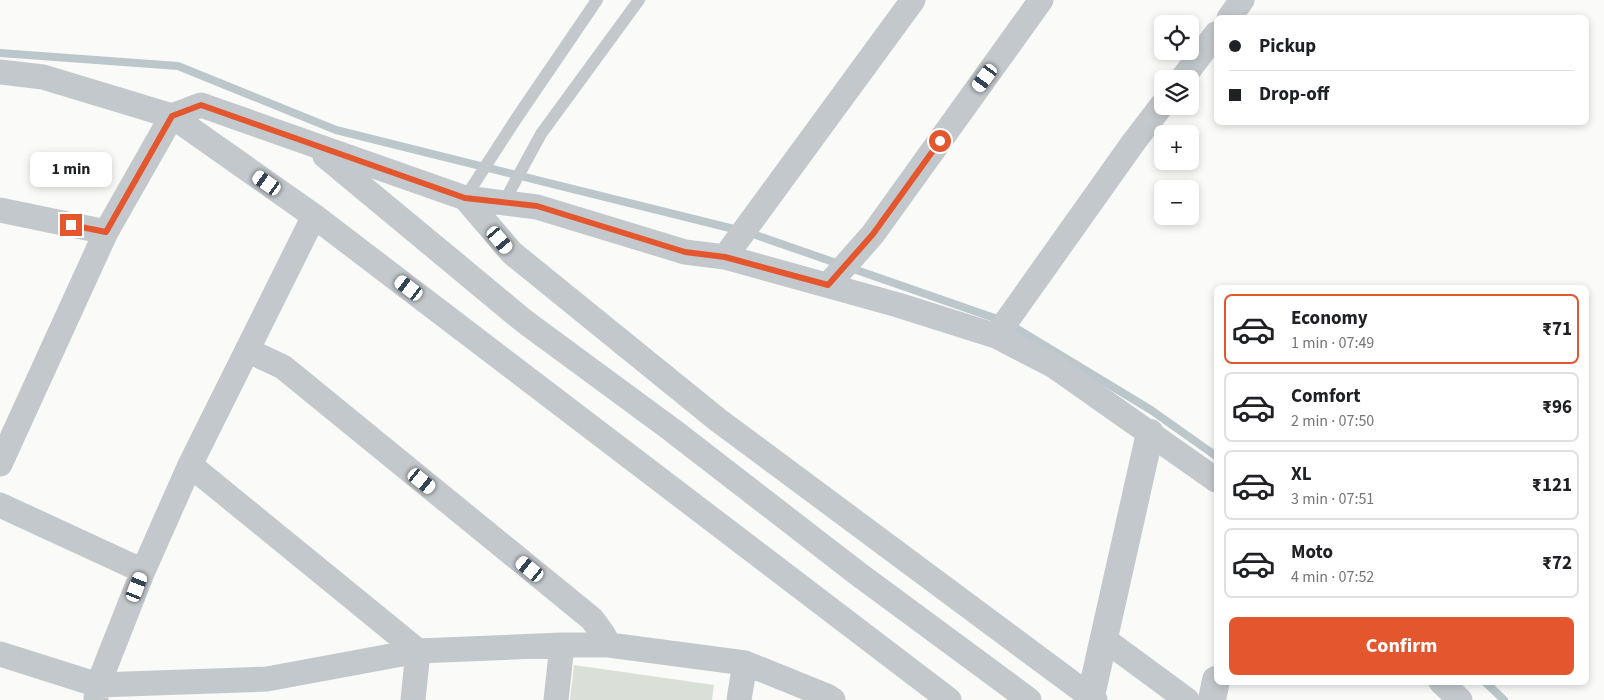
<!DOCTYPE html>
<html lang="en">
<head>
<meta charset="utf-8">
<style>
	:root { --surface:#fff; --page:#f6f6f6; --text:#202124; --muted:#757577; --line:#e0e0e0; --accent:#e4572e }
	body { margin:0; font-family:"Source Sans 3",sans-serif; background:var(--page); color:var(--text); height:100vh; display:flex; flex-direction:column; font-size:19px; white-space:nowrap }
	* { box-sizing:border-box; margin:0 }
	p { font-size:16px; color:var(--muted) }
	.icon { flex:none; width:28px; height:28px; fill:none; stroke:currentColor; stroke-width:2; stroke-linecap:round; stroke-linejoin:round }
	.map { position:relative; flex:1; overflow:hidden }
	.panel { position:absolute; left:1214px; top:285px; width:375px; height:400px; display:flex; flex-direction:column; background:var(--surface); border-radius:8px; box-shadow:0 2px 8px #0003 }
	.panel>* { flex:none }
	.top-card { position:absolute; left:1214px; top:15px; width:375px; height:110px; border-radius:8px; box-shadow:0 2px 8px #0003; display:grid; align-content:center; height:110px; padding:0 15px; background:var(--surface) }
	.tools { position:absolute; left:1154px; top:15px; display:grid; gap:10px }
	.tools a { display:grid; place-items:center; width:45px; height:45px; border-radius:8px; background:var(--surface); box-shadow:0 2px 8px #0003; font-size:25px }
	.end { position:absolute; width:22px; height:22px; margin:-11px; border:6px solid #e4572e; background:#fff; box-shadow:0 0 0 2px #fff }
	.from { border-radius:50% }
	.bubble { position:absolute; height:35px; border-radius:8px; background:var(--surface); box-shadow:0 2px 8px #0003; font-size:16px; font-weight:700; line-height:35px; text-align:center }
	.car { position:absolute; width:15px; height:30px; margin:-15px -8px; border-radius:6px; box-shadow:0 0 4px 1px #0007; background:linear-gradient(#fff 24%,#345 0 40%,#fff 0 76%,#345 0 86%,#fff 0) }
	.top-card b { display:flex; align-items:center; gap:18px; height:48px; font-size:19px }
	.top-card b+b { border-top:1px solid var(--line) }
	.top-card i { width:12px; height:12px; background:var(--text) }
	ul { padding:9px 0 0; list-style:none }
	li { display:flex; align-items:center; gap:15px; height:70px; margin:0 10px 8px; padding:0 5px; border:2px solid var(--line); border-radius:8px }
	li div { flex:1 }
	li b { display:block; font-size:19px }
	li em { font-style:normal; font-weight:700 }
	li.active { border-color:var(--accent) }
	li>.icon { width:45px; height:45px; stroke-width:1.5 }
	.cta { display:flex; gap:10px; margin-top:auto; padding:10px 15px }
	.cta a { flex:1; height:58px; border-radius:8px; background:var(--accent); color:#fff; font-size:20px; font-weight:700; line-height:58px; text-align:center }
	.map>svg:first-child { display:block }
	.green { fill:#dadfd7 }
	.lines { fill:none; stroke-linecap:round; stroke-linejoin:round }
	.stream { stroke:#bbc7cb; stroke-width:8 }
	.service { stroke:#c3c8cc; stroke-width:12 }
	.minor { stroke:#c3c8cc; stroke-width:25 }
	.tertiary { stroke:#c3c8cc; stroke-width:28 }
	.route { stroke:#e4572e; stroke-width:6 }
</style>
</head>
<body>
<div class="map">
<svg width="1604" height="700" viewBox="0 0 1604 700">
	<rect width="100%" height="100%" fill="#fafaf8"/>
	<path class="green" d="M574,665L714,685L712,700H570Z"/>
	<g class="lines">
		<path class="stream" d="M0,53L178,66L336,130L750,233L1006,322L1151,410L1216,456
			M1485,682L1504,700"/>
		<path class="service" d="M465,198L516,119L597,0
			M504,202L541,134L639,0"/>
		<path class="minor" d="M1229,18L1242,0
			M0,72L43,77L172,116L201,105L465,198L537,207L685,252L725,257L898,305L996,336L1054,366L1216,480
			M1182,79L1216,34
			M325,156L524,321L672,430L857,573L1029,700
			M465,198L512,253L718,420L1095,700
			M0,210L106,232
			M725,257L913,0
			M828,285L873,234L1041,0
			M996,336L1133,143L1162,105
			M247,350L283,367L592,619L603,634L609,645
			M0,464L106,232L172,116L314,216L949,700
			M190,465L418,651
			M0,505L143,571
			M1104,639L1187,700
			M0,654L98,685L267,679L418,651L562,645H609L745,663L827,696L833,700
			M1441,682L1460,700
			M96,698L98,685L143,571L190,465L314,216
			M413,700L418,651
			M556,700L562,645
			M739,700L745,663"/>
		<path class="tertiary" d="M1090,700L1150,433
			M1212,700L1216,680"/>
	</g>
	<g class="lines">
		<path class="route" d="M71,225L106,232L172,116L201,105L465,198L537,206L685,252L725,257L828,285L873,234L940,141"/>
	</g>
</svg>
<div class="tools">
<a><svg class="icon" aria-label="locate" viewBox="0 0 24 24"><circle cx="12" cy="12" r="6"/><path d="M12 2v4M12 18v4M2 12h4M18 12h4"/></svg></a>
<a><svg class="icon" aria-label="layers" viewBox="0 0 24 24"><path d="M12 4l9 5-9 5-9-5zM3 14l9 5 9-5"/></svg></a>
<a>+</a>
<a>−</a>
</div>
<i class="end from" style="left:940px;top:141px"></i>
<i class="end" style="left:71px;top:225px"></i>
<div class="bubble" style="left:30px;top:152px;width:82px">1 min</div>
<i class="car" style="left:985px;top:78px;rotate:216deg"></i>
<i class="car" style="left:267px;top:183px;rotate:305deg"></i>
<i class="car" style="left:500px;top:240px;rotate:140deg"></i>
<i class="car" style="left:409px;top:288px;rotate:307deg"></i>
<i class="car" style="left:422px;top:481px;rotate:129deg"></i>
<i class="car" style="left:530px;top:569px;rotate:309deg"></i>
<i class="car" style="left:137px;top:587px;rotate:21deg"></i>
<div class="top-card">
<b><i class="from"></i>Pickup</b>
<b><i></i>Drop-off</b>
</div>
<section class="panel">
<ul>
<li class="active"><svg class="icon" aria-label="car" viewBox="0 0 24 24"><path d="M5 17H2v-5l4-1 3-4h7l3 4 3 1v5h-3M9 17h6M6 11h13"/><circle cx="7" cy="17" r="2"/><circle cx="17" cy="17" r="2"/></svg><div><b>Economy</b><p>1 min · 07:49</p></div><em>₹71</em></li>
<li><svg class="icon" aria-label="car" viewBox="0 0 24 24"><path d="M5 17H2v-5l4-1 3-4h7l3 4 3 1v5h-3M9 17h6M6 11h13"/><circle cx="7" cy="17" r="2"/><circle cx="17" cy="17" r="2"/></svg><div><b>Comfort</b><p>2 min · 07:50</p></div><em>₹96</em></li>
<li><svg class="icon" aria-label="car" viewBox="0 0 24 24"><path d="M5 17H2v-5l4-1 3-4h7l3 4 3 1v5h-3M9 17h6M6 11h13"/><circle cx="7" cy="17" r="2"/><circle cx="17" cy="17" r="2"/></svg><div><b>XL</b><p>3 min · 07:51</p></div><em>₹121</em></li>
<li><svg class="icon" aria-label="car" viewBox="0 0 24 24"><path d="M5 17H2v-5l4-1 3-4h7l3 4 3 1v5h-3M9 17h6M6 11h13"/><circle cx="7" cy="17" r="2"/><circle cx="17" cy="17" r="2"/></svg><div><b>Moto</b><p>4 min · 07:52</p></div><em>₹72</em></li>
</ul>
<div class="cta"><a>Confirm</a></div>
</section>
</div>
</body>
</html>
